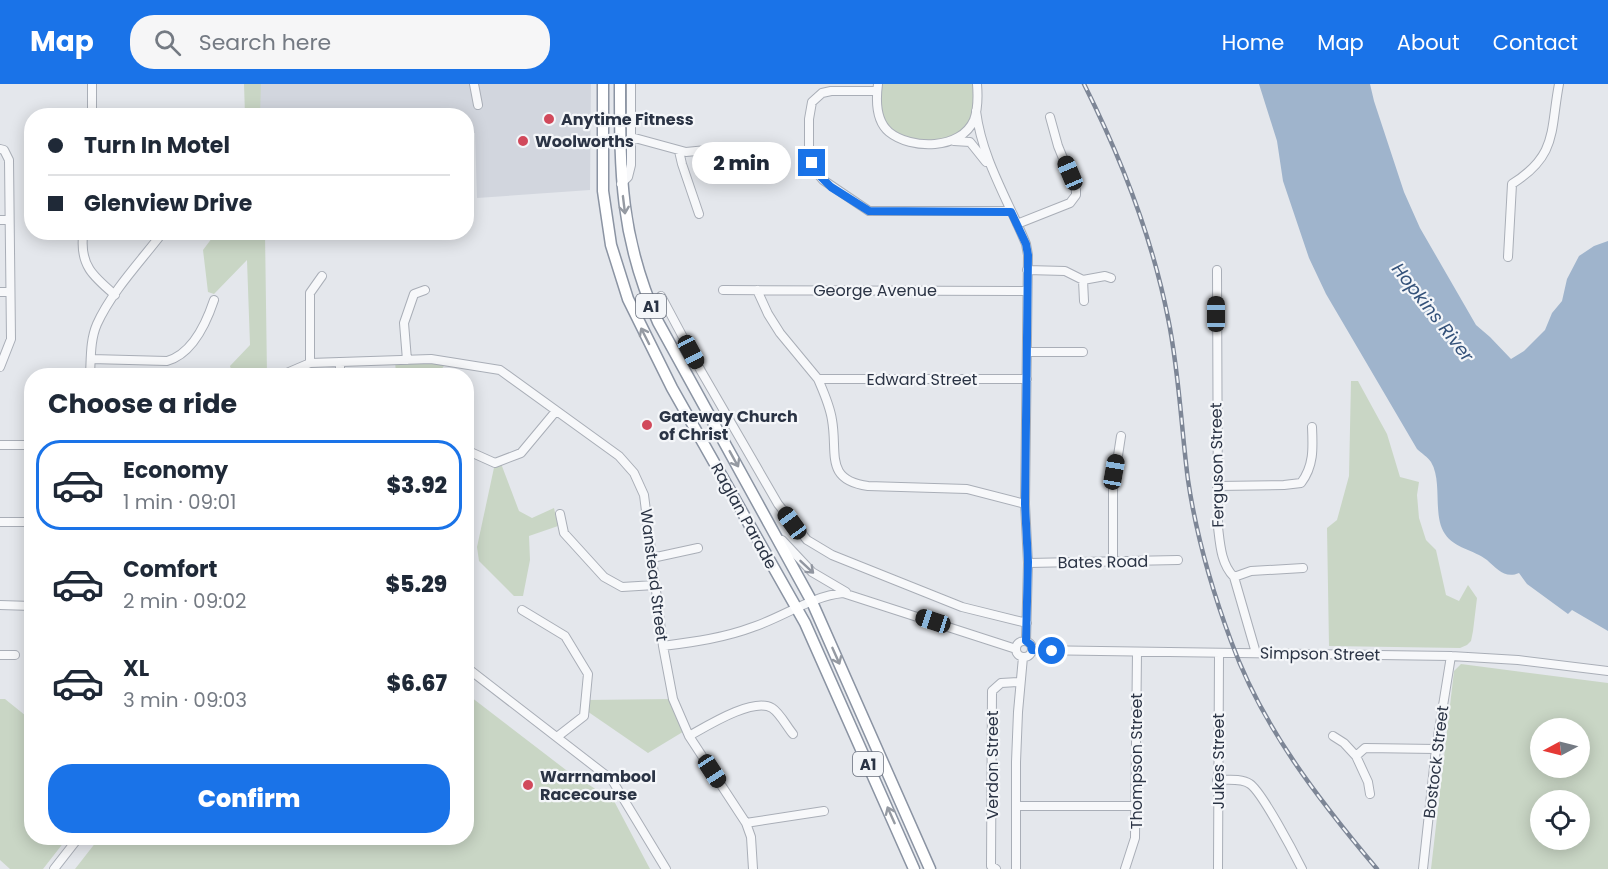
<!DOCTYPE html>
<html lang="en">
<head>
<meta charset="utf-8">
<style>
	:root { --surface:#fff; --page:#f6f6f7; --text:#1f2937; --muted:#747a83; --line:#e0e1e3; --accent:#1a73e8 }
	body { margin:0; font-family:Poppins,sans-serif; background:var(--page); color:var(--text); height:100vh; display:flex; flex-direction:column; font-size:22px; white-space:nowrap }
	* { box-sizing:border-box; margin:0 }
	p { font-size:20px; color:var(--muted) }
	.icon { flex:none; width:33px; height:33px; fill:none; stroke:currentColor; stroke-width:2; stroke-linecap:round; stroke-linejoin:round }
	.map { position:relative; flex:1; overflow:hidden }
	.panel { position:absolute; left:24px; top:284px; width:450px; height:477px; display:flex; flex-direction:column; background:var(--surface); border-radius:24px; box-shadow:0 3px 15px #0003 }
	.panel>* { flex:none }
	.banner { position:absolute; left:24px; top:24px; width:450px; height:132px; border-radius:24px; box-shadow:0 3px 15px #0003; display:grid; align-content:center; height:132px; padding:0 24px; background:var(--surface) }
	.needle { width:39px; rotate:263deg }
	.fabs { position:absolute; left:1530px; top:634px; display:grid; gap:12px }
	.fabs a { display:grid; place-items:center; width:60px; height:60px; border-radius:50%; background:var(--surface); box-shadow:0 3px 15px #0003; font-size:30px }
	.end { position:absolute; width:27px; height:27px; margin:-14px; border:8px solid #1a73e8; background:#fff; box-shadow:0 0 0 3px #fff }
	.from { border-radius:50% }
	.bubble { position:absolute; height:42px; border-radius:21px; background:var(--surface); box-shadow:0 3px 15px #0003; font-size:20px; font-weight:800; line-height:42px; text-align:center }
	.car { position:absolute; width:18px; height:36px; margin:-18px -9px; border-radius:8px; box-shadow:0 0 4px 2px #0007; background:linear-gradient(#222 24%,#8ab4d8 0 40%,#222 0 76%,#8ab4d8 0 86%,#222 0) }
	.banner b { display:flex; align-items:center; gap:21px; height:57px; font-size:22px }
	.banner b+b { border-top:2px solid var(--line) }
	.banner i { width:15px; height:15px; background:var(--text) }
	ul { padding:0; list-style:none }
	li { display:flex; align-items:center; gap:18px; height:90px; margin:0 12px 9px; padding:0 12px; border:3px solid transparent; border-radius:24px }
	li div { flex:1 }
	li b { display:block; font-size:22px }
	li em { font-style:normal; font-weight:800 }
	li.current { border-color:var(--accent) }
	li>.icon { width:54px; height:54px; stroke-width:1.5 }
	h2 { padding:0 24px; font-size:27px; line-height:72px }
	.button { display:flex; gap:12px; margin-top:auto; padding:12px 24px }
	.button a { flex:1; height:69px; border-radius:24px; background:var(--accent); color:#fff; font-size:24px; font-weight:800; line-height:69px; text-align:center }
	header { display:flex; align-items:center; gap:36px; box-sizing:border-box; height:84px; padding:0 30px; background:var(--accent); color:#fff }
	header strong { font-size:28px }
	nav { display:flex; gap:33px; margin-inline-start:auto; font-size:21px }
	.search { width:420px; height:54px; background:var(--page); display:flex; align-items:center; gap:15px; box-sizing:border-box; padding:0 21px; border-radius:24px; color:var(--muted); font-size:22px }
	.map>svg:first-child { display:block }
	.built { fill:#d2d6de }
	.green { fill:#c9d6c5; fill-rule:evenodd }
	.water { fill:#9fb4cc }
	.lines { fill:none; stroke-linecap:round; stroke-linejoin:round }
	.minor-casing { stroke:#a9aeb7; stroke-width:10 }
	.highway-casing { stroke:#8b94a3; stroke-width:13 }
	.minor { stroke:#f7f8fa; stroke-width:8 }
	.highway { stroke:#fff; stroke-width:10 }
	.rail-casing { stroke:#7d8696; stroke-width:4.5 }
	.rail { stroke:#f4f6f9; stroke-width:2; stroke-dasharray:7; stroke-linecap:butt }
	.oneway { stroke:#959aa2 }
	.oneway2 { stroke:#9196a0 }
	.route { stroke:#1a73e8; stroke-width:8 }
	.poi-dot { fill:#d1495b; stroke:#f4f6f9; stroke-width:2 }
	.labels { text-anchor:middle; dominant-baseline:central; stroke-width:4.5; stroke-linejoin:round; paint-order:stroke }
	.shield { fill:#f4f6f9; stroke:#676e7b; stroke-width:1.5 }
	.shield-label { font-size:15px; font-weight:bold; fill:#2b3445 }
	.poi-label { font-size:16px; font-weight:bold; fill:#2b3445; stroke:#f4f6f9; text-anchor:start }
	.street-label { font-size:16px; fill:#2b3445; stroke:#f4f6f9 }
	.water-label { font-size:18px; font-style:italic; fill:#34527a; stroke:#f4f6f9 }
</style>
</head>
<body>
<header>
<strong>Map</strong>
<div class="search"><svg class="icon" aria-label="search" viewBox="0 0 24 24"><circle cx="10" cy="10" r="6"/><path d="M15 15l6 6"/></svg>Search here</div>
<nav><a>Home</a><a>Map</a><a>About</a><a>Contact</a></nav>
</header>
<div class="map">
<svg width="1608" height="785" viewBox="0 0 1608 785">
	<rect width="100%" height="100%" fill="#e4e7ec"/>
	<path class="built" d="M257,0H591L590,106L477,114L475,49H467L466,32L258,31Z"/>
	<path class="green" d="M244,0H261L260,31H245Z
		M878,0H977L976,27L958,54L919,60L887,46L878,29Z
		M247,149H265L267,291H233L230,282L250,261L247,176L214,210L208,208L203,166L212,154L247,152Z
		M395,276L447,278L437,291H396Z
		M1351,297H1358L1387,350L1400,393L1419,398L1417,411L1419,434L1426,456L1436,466L1446,511L1459,517L1468,501L1477,514L1473,547L1471,557L1467,561L1460,564L1329,562L1327,444L1337,436L1349,392Z
		M500,377L519,427L532,434L554,424L558,442L529,452L530,476L523,512H514L479,477L477,463L495,379Z
		M1461,580L1608,599V785H1431L1454,587ZM1540,645H1580V684H1540ZM1540,717H1580V756H1540Z
		M467,610L566,686L614,717L650,785H75L100,753H466Z
		M0,615H5L31,636L32,753H68L43,785H10L0,776Z
		M673,615L686,646L648,669L584,625L585,616Z"/>
	<path class="water" d="M1259,0H1370L1374,17L1404,108L1420,144L1476,241L1490,253L1511,275L1524,267L1545,246L1552,229L1562,217L1567,195L1579,172L1594,162L1608,157V547L1572,526L1568,530L1527,500L1519,489C1505,495 1497,485 1487,476C1474,466 1454,464 1445,450C1432,431 1443,398 1431,378C1428,373 1421,369 1417,365L1326,210L1309,174L1283,97L1277,57Z"/>
	<g class="lines">
		<g class="minor-casing">
			<path id="minor" d="M92,0V32
				M474,0L478,21
				M878,0C876,15 876,37 889,48C911,66 961,66 974,36C978,25 978,12 977,0
				M877,7H831L822,9L812,18L809,35V68L817,89L823,96L869,127H1011
				M976,27C982,75 1008,116 1026,160L1028,171L1025,420L1028,479L1026,557
				M631,53L686,68L727,64
				M954,57L970,58L986,78
				M0,65L4,66L9,76L11,255L0,283
				M679,67L682,80L699,130
				M621,100L628,93L631,81V0
				M0,136H9
				M1017,140L1070,119L1076,111V106L1058,62L1050,33
				M83,152C80,182 94,193 115,211
				M1508,173L1512,100C1558,71 1550,47 1559,0
				M1027,186L1065,187L1083,196L1105,192L1111,194
				M1217,186L1218,443C1220,460 1221,480 1234,493L1256,569
				M1083,196L1084,217
				M723,206L1027,207
				M757,206L768,230L780,249L818,295C824,309 830,322 832,336C838,369 824,396 868,402L967,405L1025,420
				M0,208H10
				M661,212L701,287L778,420L807,456L832,471L962,523L1027,539
				M1027,268H1083
				M91,275L167,277C192,270 206,240 214,216
				M407,276L404,239L414,210L425,206
				M340,278V291
				M310,279V209L322,192
				M90,291C91,274 90,256 97,240C112,207 141,177 163,148
				M282,291L310,279L431,275L500,286L619,372L634,389L644,411L663,562L673,615L689,652L746,739L751,753L753,785
				M818,295H1027
				M0,361H32
				M466,366L495,379L521,369L556,327
				M1217,402L1284,401L1301,399C1314,382 1313,364 1312,343
				M560,430L564,449L604,493L622,503L655,501
				M0,438H32
				M782,456L812,488L846,508
				M652,474L698,464
				M1113,478V404L1121,352
				M1028,479L1178,476
				M1234,493L1251,487L1303,484
				M0,521L32,522
				M522,526L565,552L588,590L584,632L557,653
				M1016 565a8 8 0 1 1 16 0a8 8 0 1 1-16 0Z
				M663,562C693,558 724,554 753,543C783,533 812,512 843,509L1016,565
				M1032,566L1451,572L1518,576L1608,587
				M0,571H15
				M466,583L612,696L666,785
				M689,652C707,642 753,613 772,624C780,629 787,643 793,650
				M1333,652L1344,659L1356,672
				M1217,696C1227,696 1242,694 1250,700C1262,708 1294,769 1302,785
				M1370,710L1368,698L1356,672L1365,664L1436,665
				M1017,722H1136
				M746,739L824,727
				M54,785L79,753
				M996,785L991,782L992,607L1001,599L1020,598
				M1016,785V678L1018,628L1023,573
				M1125,785L1135,754L1137,568
				M1218,785L1219,569
				M1423,785L1436,665L1451,572"/>
		</g>
		<g class="highway-casing">
			<path id="highway" d="M603,0V107L611,161L628,215L672,304L805,539L914,785
				M620,0C620,90 620,153 658,238L812,518L930,785"/>
		</g>
		<use href="#minor" class="minor"/>
		<use href="#highway" class="highway"/>
		<g class="rail-casing">
			<path id="rail" d="M1084,0C1121,74 1152,153 1168,234C1179,287 1181,342 1188,396C1196,450 1212,506 1231,557C1262,643 1319,716 1377,785"/>
		</g>
		<use href="#rail" class="rail"/>
	</g>
	<defs><path id="oneway-shaft" d="M-6 0H5M1.5-3L5.5 0L1.5 3" fill="none" stroke-width="1.6" stroke-linecap="round" stroke-linejoin="round" transform="scale(1.5)"/></defs>
	<g class="oneway">
		<use href="#oneway-shaft" transform="translate(624 121) rotate(83)"/>
		<use href="#oneway-shaft" transform="translate(645 252) rotate(-117)"/>
		<use href="#oneway-shaft" transform="translate(734 375) rotate(61)"/>
		<use href="#oneway-shaft" transform="translate(836 572) rotate(66)"/>
		<use href="#oneway-shaft" transform="translate(891 731) rotate(-114)"/>
	</g>
	<use class="oneway2" href="#oneway-shaft" transform="translate(807 483) rotate(43)"/>
	<g class="lines">
		<path class="route" d="M812,79L817,89L831,103L869,127L1011,128L1026,160L1028,171L1025,420L1028,478L1026,557L1031,561L1032,566L1052,567"/>
	</g>
	<g class="poi-dot">
		<circle cx="549" cy="35" r="6"/>
		<circle cx="523" cy="57" r="6"/>
		<circle cx="647" cy="341" r="6"/>
		<circle cx="528" cy="701" r="6"/>
	</g>
	<g class="labels">
		<g class="shield">
			<rect x="636" y="210" width="30" height="24" rx="4.5"/>
			<rect x="853" y="668" width="30" height="24" rx="4.5"/>
		</g>
		<g class="shield-label">
			<text x="651" y="222">A1</text>
			<text x="868" y="680">A1</text>
		</g>
		<g class="poi-label">
			<text x="561" y="35">Anytime Fitness</text>
			<text x="535" y="57">Woolworths</text>
			<text x="659" y="332">Gateway Church<tspan x="659" dy="18">of Christ</tspan></text>
			<text x="540" y="692">Warrnambool<tspan x="540" dy="18">Racecourse</tspan></text>
		</g>
		<g class="street-label">
			<text x="875" y="206">George Avenue</text>
			<text x="922" y="295">Edward Street</text>
			<text transform="translate(1217 381) rotate(-91)">Ferguson Street</text>
			<text transform="translate(744 432) rotate(61)">Raglan Parade</text>
			<text transform="translate(1103 478) rotate(-1)">Bates Road</text>
			<text transform="translate(654 491) rotate(83)">Wanstead Street</text>
			<text transform="translate(1320 570) rotate(1)">Simpson Street</text>
			<text transform="translate(1136 677) rotate(-90)">Thompson Street</text>
			<text transform="translate(1218 677) rotate(-90)">Jukes Street</text>
			<text transform="translate(1436 678) rotate(-83)">Bostock Street</text>
			<text transform="translate(992 681) rotate(-90)">Verdon Street</text>
		</g>
		<g class="water-label">
			<text transform="translate(1433 228) rotate(52)">Hopkins River</text>
		</g>
	</g>
</svg>
<div class="fabs">
<a><svg class="needle" viewBox="-14 -14 28 28"><path d="M0-13l5 13h-10z" fill="#e53935"/><path d="M0 13l5-13h-10z" fill="#747a83"/></svg></a>
<a><svg class="icon" aria-label="locate" viewBox="0 0 24 24"><circle cx="12" cy="12" r="6"/><path d="M12 2v4M12 18v4M2 12h4M18 12h4"/></svg></a>
</div>
<i class="end from" style="left:1052px;top:567px"></i>
<i class="end" style="left:812px;top:79px"></i>
<div class="bubble" style="left:692px;top:58px;width:99px">2 min</div>
<i class="car" style="left:1070px;top:89px;rotate:337deg"></i>
<i class="car" style="left:1216px;top:230px;rotate:0deg"></i>
<i class="car" style="left:691px;top:268px;rotate:152deg"></i>
<i class="car" style="left:1114px;top:388px;rotate:10deg"></i>
<i class="car" style="left:792px;top:439px;rotate:324deg"></i>
<i class="car" style="left:933px;top:537px;rotate:288deg"></i>
<i class="car" style="left:712px;top:687px;rotate:147deg"></i>
<div class="banner">
<b><i class="from"></i>Turn In Motel</b>
<b><i></i>Glenview Drive</b>
</div>
<section class="panel">
<h2>Choose a ride</h2>
<ul>
<li class="current"><svg class="icon" aria-label="car" viewBox="0 0 24 24"><path d="M5 17H2v-5l4-1 3-4h7l3 4 3 1v5h-3M9 17h6M6 11h13"/><circle cx="7" cy="17" r="2"/><circle cx="17" cy="17" r="2"/></svg><div><b>Economy</b><p>1 min · 09:01</p></div><em>$3.92</em></li>
<li><svg class="icon" aria-label="car" viewBox="0 0 24 24"><path d="M5 17H2v-5l4-1 3-4h7l3 4 3 1v5h-3M9 17h6M6 11h13"/><circle cx="7" cy="17" r="2"/><circle cx="17" cy="17" r="2"/></svg><div><b>Comfort</b><p>2 min · 09:02</p></div><em>$5.29</em></li>
<li><svg class="icon" aria-label="car" viewBox="0 0 24 24"><path d="M5 17H2v-5l4-1 3-4h7l3 4 3 1v5h-3M9 17h6M6 11h13"/><circle cx="7" cy="17" r="2"/><circle cx="17" cy="17" r="2"/></svg><div><b>XL</b><p>3 min · 09:03</p></div><em>$6.67</em></li>
</ul>
<div class="button"><a>Confirm</a></div>
</section>
</div>
</body>
</html>
